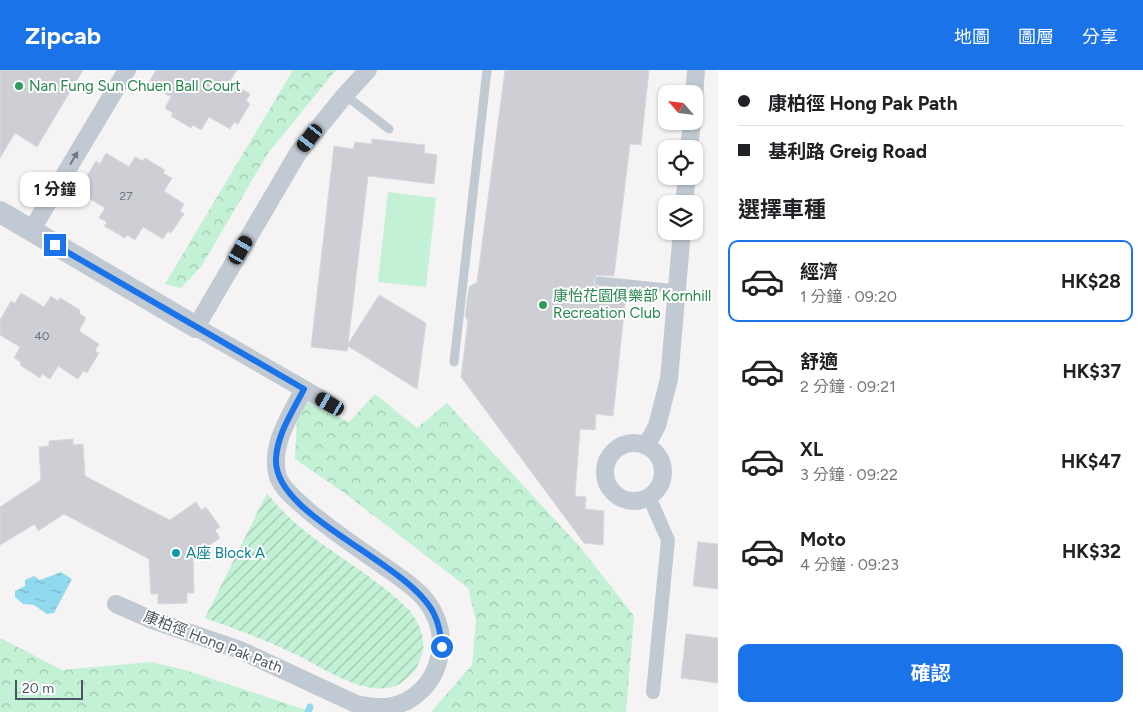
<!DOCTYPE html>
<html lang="zh-TW">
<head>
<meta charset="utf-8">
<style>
	:root { --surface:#fff; --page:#f2f2f2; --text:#202124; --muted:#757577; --line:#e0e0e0; --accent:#1a73e8 }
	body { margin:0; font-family:Figtree,"Noto Sans TC",sans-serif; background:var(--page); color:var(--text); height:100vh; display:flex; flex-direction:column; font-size:19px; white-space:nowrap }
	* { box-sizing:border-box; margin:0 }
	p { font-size:16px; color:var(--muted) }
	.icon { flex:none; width:28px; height:28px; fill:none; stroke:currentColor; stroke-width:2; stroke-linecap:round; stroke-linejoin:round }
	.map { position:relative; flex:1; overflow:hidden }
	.drawer { display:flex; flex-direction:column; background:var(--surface); width:425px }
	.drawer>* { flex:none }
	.guide { display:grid; align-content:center; height:110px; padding:0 20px; background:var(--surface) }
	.needle { width:32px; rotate:298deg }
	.tools { position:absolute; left:658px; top:15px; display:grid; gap:10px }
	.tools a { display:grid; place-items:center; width:45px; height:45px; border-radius:10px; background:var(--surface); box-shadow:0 1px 4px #0004; font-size:25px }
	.scale { position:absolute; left:15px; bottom:12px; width:68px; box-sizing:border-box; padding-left:5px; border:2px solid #4a5661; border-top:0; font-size:14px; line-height:18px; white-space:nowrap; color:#4a5661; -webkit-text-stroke:4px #fff; paint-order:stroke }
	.end { position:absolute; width:22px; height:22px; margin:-11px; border:6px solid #1a73e8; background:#fff; box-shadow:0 0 0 2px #fff }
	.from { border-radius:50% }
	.bubble { position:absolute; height:35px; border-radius:10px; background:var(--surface); box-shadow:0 1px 4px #0004; font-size:16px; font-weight:700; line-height:35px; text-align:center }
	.car { position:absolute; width:15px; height:30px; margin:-15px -8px; border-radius:6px; box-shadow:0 0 4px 1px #0007; background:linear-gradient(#222 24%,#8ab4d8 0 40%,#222 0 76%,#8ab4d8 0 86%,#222 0) }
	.guide b { display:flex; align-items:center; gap:18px; height:48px; font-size:19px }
	.guide b+b { border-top:1px solid var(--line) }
	.guide i { width:12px; height:12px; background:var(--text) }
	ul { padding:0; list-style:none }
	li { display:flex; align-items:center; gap:15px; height:82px; margin:0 10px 8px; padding:0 10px; border:2px solid transparent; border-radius:10px }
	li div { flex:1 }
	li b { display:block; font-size:19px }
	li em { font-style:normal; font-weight:700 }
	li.selected { border-color:var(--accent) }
	li>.icon { width:45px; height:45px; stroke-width:1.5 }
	h2 { padding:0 20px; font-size:22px; line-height:60px }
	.button { display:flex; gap:10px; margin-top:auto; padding:10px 20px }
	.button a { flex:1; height:58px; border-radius:10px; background:var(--accent); color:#fff; font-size:20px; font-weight:700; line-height:58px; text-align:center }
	header { display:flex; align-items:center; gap:30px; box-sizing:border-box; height:70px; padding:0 25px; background:var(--accent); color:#fff }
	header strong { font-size:24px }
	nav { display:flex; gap:28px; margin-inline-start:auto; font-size:18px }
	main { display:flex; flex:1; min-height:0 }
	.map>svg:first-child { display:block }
	.forest { fill:url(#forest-crowns) }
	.garden { fill:url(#garden-furrows) }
	.pitch { fill:#c3f1d5 }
	.water { fill:url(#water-ripples) }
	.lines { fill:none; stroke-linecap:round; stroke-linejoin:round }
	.stream { stroke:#90daee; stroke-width:7 }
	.building { fill:#cdcfd5; stroke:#d7d9de }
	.service { stroke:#c1cad2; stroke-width:9 }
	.pedestrian { stroke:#c1cad2; stroke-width:14 }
	.minor { stroke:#c1cad2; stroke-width:18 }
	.tertiary { stroke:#c1cad2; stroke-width:22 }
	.oneway { fill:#6e7983 }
	.route { stroke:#1a73e8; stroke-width:6 }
	.leisure-dot { fill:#2e9e5b; stroke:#fff; stroke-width:2 }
	.culture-dot { fill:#0f9aa8; stroke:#fff; stroke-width:2 }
	.labels { text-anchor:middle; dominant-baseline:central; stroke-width:4; stroke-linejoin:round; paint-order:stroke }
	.number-label { font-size:12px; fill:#6b747e }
	.leisure-label { font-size:15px; fill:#27864d; stroke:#fff; text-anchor:start }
	.culture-label { font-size:15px; fill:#0d838f; stroke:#fff; text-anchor:start }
	.street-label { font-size:15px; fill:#4a5661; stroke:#fff }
</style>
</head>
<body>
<header>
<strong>Zipcab</strong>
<nav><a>地圖</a><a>圖層</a><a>分享</a></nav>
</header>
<main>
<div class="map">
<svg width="718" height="642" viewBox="0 0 718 642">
	<defs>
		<pattern id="forest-crowns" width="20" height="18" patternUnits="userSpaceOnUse" patternTransform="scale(1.25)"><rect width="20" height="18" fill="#c3f1d5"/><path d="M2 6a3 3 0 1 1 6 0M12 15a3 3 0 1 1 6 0" fill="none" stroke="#a0c6b0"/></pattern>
		<pattern id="garden-furrows" width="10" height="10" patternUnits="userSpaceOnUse" patternTransform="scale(1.25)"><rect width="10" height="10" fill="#c3f1d5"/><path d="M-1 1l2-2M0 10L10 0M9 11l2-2" fill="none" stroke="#a0c6b0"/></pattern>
		<pattern id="water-ripples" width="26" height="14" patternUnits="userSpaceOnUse" patternTransform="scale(1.25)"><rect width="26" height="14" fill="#90daee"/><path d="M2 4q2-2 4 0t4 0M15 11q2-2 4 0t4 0" fill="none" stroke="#78b4c4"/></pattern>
	</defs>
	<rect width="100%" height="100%" fill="#f5f3f3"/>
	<path class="forest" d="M293,0H336L268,83L201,197L181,218L165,214Z
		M375,324L417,358L447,333L581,478L634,546L626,642H431L472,595L476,551L468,518L343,422L295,389L298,328L349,352Z
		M0,568L62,600L151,592L185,600L312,642H0Z"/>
	<path class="garden" d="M267,423C305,473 364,495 407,538C417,548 425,565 423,579C421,592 415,603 404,611C372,635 320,595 289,581C262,569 234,558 205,548Z"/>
	<path class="pitch" d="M388,122L436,128L426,217L378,212Z"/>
	<path class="water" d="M61,502L72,509L54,543L47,544L34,535L23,534L15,527V521L25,516V510L34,506L40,510Z"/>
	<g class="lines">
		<path class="stream" d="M308,642L310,637"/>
	</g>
	<path class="building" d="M0,0H83L37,77L15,63L0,88Z
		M156,0H237L230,11L250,24L246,31L250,34L238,54L234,52L230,59L209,47L201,60L193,55L191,58L171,46L173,43L165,38L171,27L148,14Z
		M505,0H649L641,75L630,74L614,206L597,205L593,211L596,216L613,219L612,223L626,225L613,346L596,344L595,360L580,359L575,426L586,427L585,439L604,441L603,475L584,473L461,307L468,251L465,246L469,217L477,212Z
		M372,69L425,75L424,83L437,85L434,114L368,106L348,274L379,225L426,253L417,319L348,276L347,281L311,277L334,76L353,79L355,72L372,74Z
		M106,83L129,97L135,87L143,91L145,88L165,100L163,103L172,108L164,121L184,134L180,141L184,144L171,163L168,161L163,169L143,157L135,170L127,165L125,168L104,156L107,152L99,148L105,138L82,124L88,114L84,111L96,91L100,94Z
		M21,223L44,237L51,226L58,231L60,228L80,240L79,243L86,248L79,261L99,274L95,281L99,283L87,303L83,301L78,309L58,296L50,309L42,304L40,308L20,295L21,292L14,288L20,277L0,265V250L11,231L15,233Z
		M73,369V375L83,374L85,406L138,434L170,450L196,432L201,440L206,437L220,457L215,460L220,468L193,487L194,523H187V533L158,534V524H151L149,489L64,444L38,461L35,454L0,475V437L41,410L39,377L49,376V371Z
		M698,472L718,474V519L693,516Z
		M686,564L718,568V613L681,608Z"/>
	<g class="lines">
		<path class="service" d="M345,25L389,59
			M599,211L677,219
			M454,292L487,0"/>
		<path class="pedestrian" d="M649,427L668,470L653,622"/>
		<path class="minor" d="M694,27L696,0
			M689,79L692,51
			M684,134L687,106
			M31,161L127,0
			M330,334L196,257L298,83L345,25L368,0
			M605 402a29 29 0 1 1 58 0a29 29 0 1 1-58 0Z
			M646,376L657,356L669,309L682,161
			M116,534L152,550L240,580L356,634C376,638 396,640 413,627C429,616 437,602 440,583C444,563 436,542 423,527C412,515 398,506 385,497C357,477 328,459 303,436C295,429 282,418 278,407C269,376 290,346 304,319"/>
		<path class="tertiary" d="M0,142L196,257"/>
	</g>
	<defs><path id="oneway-solid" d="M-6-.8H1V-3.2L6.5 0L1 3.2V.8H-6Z" transform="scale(1.25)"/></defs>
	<use class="oneway" href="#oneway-solid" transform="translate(74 88) rotate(-59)"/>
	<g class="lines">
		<path class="route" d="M55,175L304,319C293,341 277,364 276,389C273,447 408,491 434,544C439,554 441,566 442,577"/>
	</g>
	<g class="leisure-dot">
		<circle cx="19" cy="16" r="5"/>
		<circle cx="543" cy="235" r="5"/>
	</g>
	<circle class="culture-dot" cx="176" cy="483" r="5"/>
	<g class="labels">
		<g class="number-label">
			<text x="126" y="126">27</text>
			<text x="42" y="266">40</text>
		</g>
		<g class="leisure-label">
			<text x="29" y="16">Nan Fung Sun Chuen Ball Court</text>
			<text x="553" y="226">康怡花園俱樂部 Kornhill<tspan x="553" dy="17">Recreation Club</tspan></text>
		</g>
		<g class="culture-label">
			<text x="186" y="483">A座 Block A</text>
		</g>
		<g class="street-label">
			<text transform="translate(213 572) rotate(21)">康柏徑 Hong Pak Path</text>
		</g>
	</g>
</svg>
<div class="tools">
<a><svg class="needle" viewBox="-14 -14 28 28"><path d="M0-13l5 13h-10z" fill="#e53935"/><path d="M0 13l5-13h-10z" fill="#757577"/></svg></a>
<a><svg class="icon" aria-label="locate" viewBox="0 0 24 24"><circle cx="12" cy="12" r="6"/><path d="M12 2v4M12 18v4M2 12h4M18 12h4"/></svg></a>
<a><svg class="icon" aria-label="layers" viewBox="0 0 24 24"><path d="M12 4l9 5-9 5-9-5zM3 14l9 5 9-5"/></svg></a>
</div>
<div class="scale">20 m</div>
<i class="end from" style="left:442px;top:577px"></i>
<i class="end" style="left:55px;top:175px"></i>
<div class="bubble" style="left:20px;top:102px;width:70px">1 分鐘</div>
<i class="car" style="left:310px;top:68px;rotate:218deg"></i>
<i class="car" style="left:241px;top:180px;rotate:30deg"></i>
<i class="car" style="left:330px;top:334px;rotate:300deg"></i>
</div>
<section class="drawer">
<div class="guide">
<b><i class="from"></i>康柏徑 Hong Pak Path</b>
<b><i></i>基利路 Greig Road</b>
</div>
<h2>選擇車種</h2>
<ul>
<li class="selected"><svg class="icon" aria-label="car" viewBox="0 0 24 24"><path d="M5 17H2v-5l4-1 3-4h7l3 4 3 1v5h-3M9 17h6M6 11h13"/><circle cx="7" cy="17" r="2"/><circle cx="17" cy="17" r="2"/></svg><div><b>經濟</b><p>1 分鐘 · 09:20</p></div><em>HK$28</em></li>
<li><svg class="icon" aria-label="car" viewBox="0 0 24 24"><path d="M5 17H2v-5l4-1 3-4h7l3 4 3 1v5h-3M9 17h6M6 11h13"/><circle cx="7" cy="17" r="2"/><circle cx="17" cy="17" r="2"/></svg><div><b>舒適</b><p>2 分鐘 · 09:21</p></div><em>HK$37</em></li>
<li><svg class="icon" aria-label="car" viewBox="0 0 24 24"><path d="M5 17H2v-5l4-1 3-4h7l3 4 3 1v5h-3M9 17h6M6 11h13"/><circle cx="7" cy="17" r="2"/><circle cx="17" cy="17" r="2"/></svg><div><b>XL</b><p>3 分鐘 · 09:22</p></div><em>HK$47</em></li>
<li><svg class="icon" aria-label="car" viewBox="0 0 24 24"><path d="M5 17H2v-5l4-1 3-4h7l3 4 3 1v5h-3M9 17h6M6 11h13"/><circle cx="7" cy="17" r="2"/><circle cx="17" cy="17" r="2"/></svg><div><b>Moto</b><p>4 分鐘 · 09:23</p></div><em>HK$32</em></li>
</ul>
<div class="button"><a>確認</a></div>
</section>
</main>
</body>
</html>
